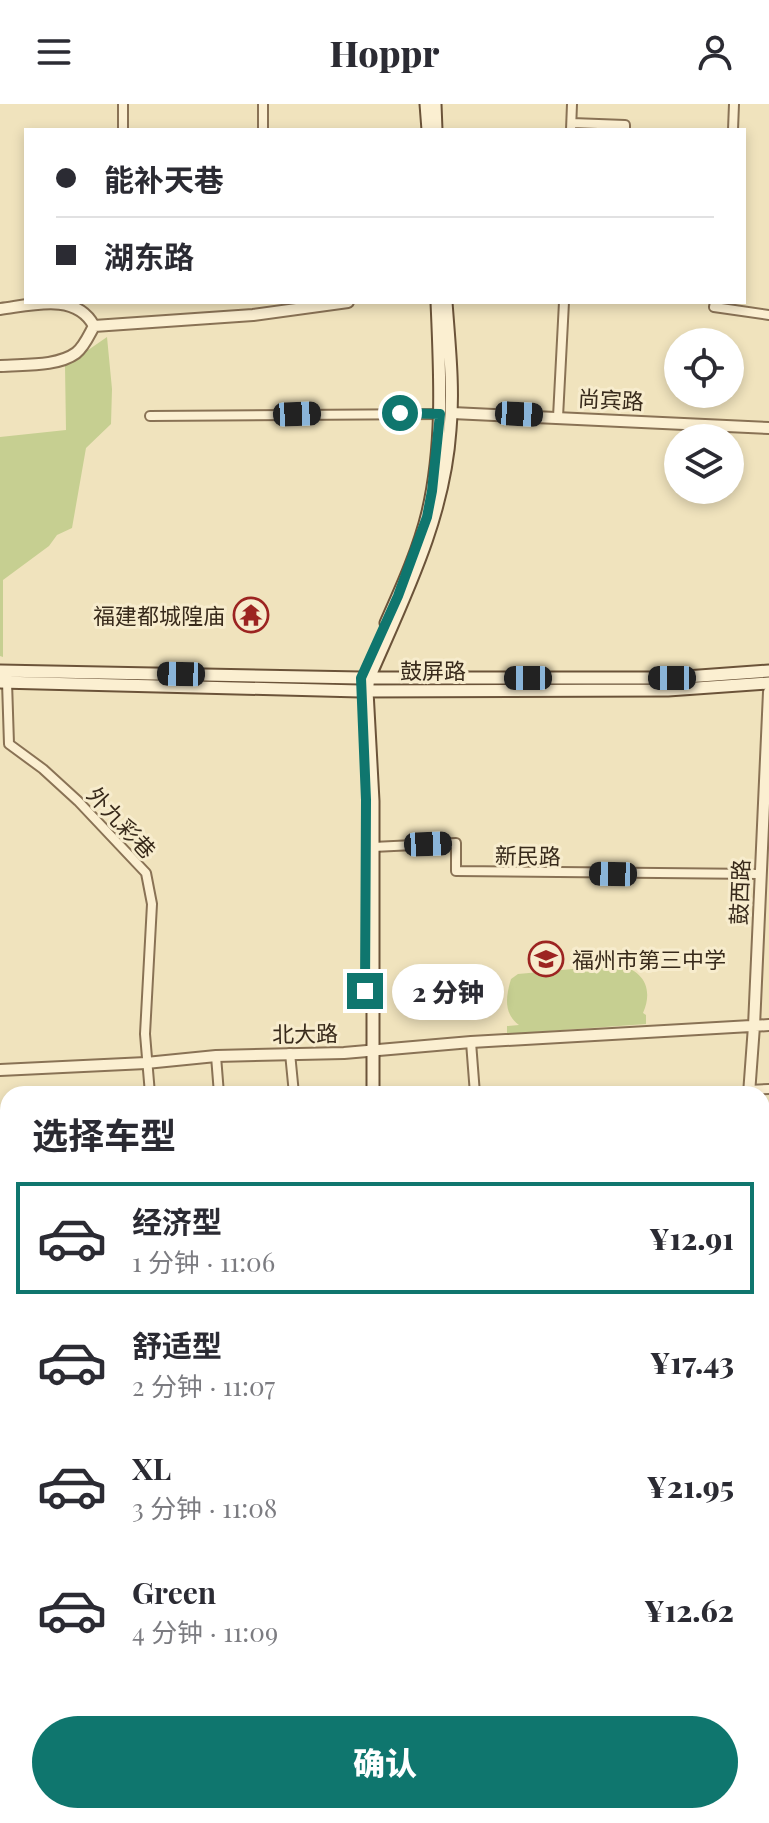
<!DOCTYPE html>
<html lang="zh">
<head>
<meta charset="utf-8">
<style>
	:root { --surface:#fff; --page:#f7f7f7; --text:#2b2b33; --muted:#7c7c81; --line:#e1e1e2; --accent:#0f766e }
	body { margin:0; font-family:"Playfair Display","Noto Sans SC",serif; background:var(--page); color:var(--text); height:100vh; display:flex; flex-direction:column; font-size:30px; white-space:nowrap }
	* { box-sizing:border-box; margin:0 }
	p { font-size:26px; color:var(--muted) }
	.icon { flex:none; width:44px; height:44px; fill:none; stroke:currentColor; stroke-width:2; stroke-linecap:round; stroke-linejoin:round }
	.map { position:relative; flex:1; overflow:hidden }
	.panel { position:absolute; left:0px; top:982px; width:770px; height:738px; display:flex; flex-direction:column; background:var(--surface); border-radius:24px 24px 0 0; box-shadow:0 4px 12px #0003 }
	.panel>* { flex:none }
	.banner { position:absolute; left:24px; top:24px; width:722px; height:176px; border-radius:0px; box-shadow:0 4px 12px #0003; display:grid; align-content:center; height:176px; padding:0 32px; background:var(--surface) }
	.fabs { position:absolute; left:664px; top:224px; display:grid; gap:16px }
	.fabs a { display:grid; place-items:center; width:80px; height:80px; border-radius:50%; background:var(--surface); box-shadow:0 4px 12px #0003; font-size:40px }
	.end { position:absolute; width:36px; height:36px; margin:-18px; border:10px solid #0f766e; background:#fff; box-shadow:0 0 0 4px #fff }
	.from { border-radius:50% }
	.bubble { position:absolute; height:56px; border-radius:28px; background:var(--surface); box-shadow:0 4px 12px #0003; font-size:26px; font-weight:800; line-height:56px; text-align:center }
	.car { position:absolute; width:24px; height:48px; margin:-24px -12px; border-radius:10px; box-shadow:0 0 6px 2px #0007; background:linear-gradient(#222 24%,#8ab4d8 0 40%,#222 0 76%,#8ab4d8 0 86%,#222 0) }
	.banner b { display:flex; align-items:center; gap:28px; height:76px; font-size:30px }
	.banner b+b { border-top:2px solid var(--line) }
	.banner i { width:20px; height:20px; background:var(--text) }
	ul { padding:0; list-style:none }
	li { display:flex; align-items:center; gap:24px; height:112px; margin:0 16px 12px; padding:0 16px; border:4px solid transparent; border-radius:0px }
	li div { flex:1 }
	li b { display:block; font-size:30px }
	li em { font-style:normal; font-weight:800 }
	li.active { border-color:var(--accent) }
	li>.icon { width:72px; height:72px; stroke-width:1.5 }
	h2 { padding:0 32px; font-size:36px; line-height:96px }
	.action { display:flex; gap:16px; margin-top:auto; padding:16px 32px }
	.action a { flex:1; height:92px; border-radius:48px; background:var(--accent); color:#fff; font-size:32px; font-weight:800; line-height:92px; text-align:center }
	header { display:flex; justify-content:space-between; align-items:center; height:104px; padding:0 32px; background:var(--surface); font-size:36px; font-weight:800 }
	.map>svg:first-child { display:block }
	.green { fill:#c6cf91 }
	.water { fill:#a1c1b9; stroke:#688f87; stroke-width:2 }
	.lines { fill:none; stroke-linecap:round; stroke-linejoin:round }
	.minor-casing { stroke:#897255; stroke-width:12 }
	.tertiary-casing { stroke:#897255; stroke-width:14 }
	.secondary-casing { stroke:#6b5339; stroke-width:15 }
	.minor { stroke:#fbefd1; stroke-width:8 }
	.tertiary { stroke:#fbefd1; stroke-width:10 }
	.secondary { stroke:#fbefd1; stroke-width:11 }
	.route { stroke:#0f766e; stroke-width:10 }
	.labels { text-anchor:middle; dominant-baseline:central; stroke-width:6; stroke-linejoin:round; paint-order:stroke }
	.street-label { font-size:22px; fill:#382a1b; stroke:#f7eccd }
	.poi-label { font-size:22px; fill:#382a1b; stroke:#f7eccd; text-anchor:end }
</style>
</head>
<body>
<header><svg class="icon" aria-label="menu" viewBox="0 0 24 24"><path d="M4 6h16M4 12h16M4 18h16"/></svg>Hoppr<svg class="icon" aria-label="person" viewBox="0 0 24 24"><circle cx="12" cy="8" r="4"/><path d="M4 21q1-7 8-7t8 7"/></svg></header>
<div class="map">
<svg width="769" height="1719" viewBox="0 0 769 1719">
	<rect width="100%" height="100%" fill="#f0e3bd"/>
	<path class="green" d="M107,233L112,285L111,320L86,344L72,424L57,431L49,442L3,476V553L0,552V333L66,326L65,262Z
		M616,861C643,865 654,884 643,909L646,911V920L507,930V922L519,921C503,909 506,892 511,875L518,870Z
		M8,1205V1712H762V1709L769,1713V1719H0V1206Z"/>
	<path class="water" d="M8,1212V1506L0,1469V1215Z
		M38,1712H162L161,1719H39Z
		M402,1712H469L461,1719H406Z
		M542,1712H734L740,1719H570Z"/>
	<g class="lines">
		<g class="minor-casing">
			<path id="minor" d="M123,0V26
				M572,19L625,21V26
				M263,26V0
				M571,26L572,0
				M733,26L734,0
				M715,198L714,203L769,211
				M150,312L440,310
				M558,313L564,198
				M7,578L9,640L43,665L78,697L146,769L152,800L145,930L150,990
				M373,743L456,739V767L759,770
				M471,938L475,990
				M290,949L294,990
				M216,952L219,990
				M749,986L769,985
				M0,1033L8,1032
				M762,1091H769
				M0,1205L8,1202
				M762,1326L769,1325
				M762,1483L769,1480"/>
		</g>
		<g class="tertiary-casing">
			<path id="tertiary" d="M0,205C32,201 76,188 94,222
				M94,222L253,211L348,198
				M0,262C22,260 57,263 76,249C84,243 89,231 94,222
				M452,309L769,324
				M0,966L146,959L216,952L344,949L471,938L769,921
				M749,990L754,922L769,588
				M762,1371L769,1395
				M762,1431L769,1430"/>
		</g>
		<g class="secondary-casing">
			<path id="secondary" d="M426,0L428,26
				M435,0L436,26
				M386,519C402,483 419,446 428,408C444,340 440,268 437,198
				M0,567L361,574H672L769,567
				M0,578L360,587L668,586L769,579
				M373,990V697L367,587L369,574C404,493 444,415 450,326C454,284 449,240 446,198
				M762,1685L769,1687
				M762,1694L769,1695"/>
		</g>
		<use href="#minor" class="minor"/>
		<use href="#tertiary" class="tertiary"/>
		<use href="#secondary" class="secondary"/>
	</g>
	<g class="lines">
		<path class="route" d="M365,887L366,696L361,574L398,492L427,413L432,387L440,310L400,309"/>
	</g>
	<defs>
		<g id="temple-ring" transform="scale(1.8)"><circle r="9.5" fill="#f7eccd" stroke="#9c2421" stroke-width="1.5"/><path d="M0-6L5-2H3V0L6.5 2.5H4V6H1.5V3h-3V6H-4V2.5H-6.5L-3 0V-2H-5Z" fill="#9c2421"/></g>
		<g id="school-ring" transform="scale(1.8)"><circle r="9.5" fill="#f7eccd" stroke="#9c2421" stroke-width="1.5"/><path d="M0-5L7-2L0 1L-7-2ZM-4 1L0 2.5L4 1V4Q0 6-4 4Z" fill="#9c2421"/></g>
	</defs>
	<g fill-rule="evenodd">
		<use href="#temple-ring" x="251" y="511"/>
		<use href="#school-ring" x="546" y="855"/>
	</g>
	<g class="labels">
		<g class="street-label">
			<text transform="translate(611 295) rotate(3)">尚宾路</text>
			<text x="433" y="566">鼓屏路</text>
			<text transform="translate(122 718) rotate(47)">外九彩巷</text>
			<text transform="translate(528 751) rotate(1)">新民路</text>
			<text transform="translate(739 788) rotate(-88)">鼓西路</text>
			<text transform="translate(305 929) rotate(-1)">北大路</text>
		</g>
		<g class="poi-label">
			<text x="225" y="511">福建都城隍庙</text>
			<text x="572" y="855" text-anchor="start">福州市第三中学</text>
		</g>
	</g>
</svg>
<div class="fabs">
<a><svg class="icon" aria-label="locate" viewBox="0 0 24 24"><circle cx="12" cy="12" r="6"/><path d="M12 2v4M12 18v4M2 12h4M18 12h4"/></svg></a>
<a><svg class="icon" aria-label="layers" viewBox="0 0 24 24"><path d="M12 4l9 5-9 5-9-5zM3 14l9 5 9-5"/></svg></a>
</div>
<i class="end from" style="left:400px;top:309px"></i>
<i class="end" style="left:365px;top:887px"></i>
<div class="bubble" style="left:392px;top:860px;width:112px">2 分钟</div>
<i class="car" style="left:297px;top:310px;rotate:88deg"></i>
<i class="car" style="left:519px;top:310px;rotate:93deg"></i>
<i class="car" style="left:181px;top:570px;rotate:271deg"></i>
<i class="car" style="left:528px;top:574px;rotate:270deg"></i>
<i class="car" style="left:672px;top:574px;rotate:270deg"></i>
<i class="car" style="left:428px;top:740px;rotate:88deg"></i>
<i class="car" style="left:613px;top:770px;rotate:271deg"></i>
<div class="banner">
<b><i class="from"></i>能补天巷</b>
<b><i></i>湖东路</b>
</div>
<section class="panel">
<h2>选择车型</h2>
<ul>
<li class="active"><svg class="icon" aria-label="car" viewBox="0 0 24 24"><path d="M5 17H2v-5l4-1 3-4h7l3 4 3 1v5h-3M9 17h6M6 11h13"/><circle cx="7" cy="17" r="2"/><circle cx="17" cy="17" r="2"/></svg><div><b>经济型</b><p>1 分钟 · 11:06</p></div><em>¥12.91</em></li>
<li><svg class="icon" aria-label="car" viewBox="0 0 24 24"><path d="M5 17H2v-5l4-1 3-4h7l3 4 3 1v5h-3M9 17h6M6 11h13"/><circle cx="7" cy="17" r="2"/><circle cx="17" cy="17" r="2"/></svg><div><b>舒适型</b><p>2 分钟 · 11:07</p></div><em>¥17.43</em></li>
<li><svg class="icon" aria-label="car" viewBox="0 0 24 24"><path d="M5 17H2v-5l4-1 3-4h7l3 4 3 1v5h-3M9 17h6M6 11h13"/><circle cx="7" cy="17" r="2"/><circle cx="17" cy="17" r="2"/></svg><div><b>XL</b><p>3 分钟 · 11:08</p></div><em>¥21.95</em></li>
<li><svg class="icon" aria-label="car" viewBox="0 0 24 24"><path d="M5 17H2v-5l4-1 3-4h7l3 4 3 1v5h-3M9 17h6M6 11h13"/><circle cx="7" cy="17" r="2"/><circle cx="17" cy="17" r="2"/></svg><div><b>Green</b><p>4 分钟 · 11:09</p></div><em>¥12.62</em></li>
</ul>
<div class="action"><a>确认</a></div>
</section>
</div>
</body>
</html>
